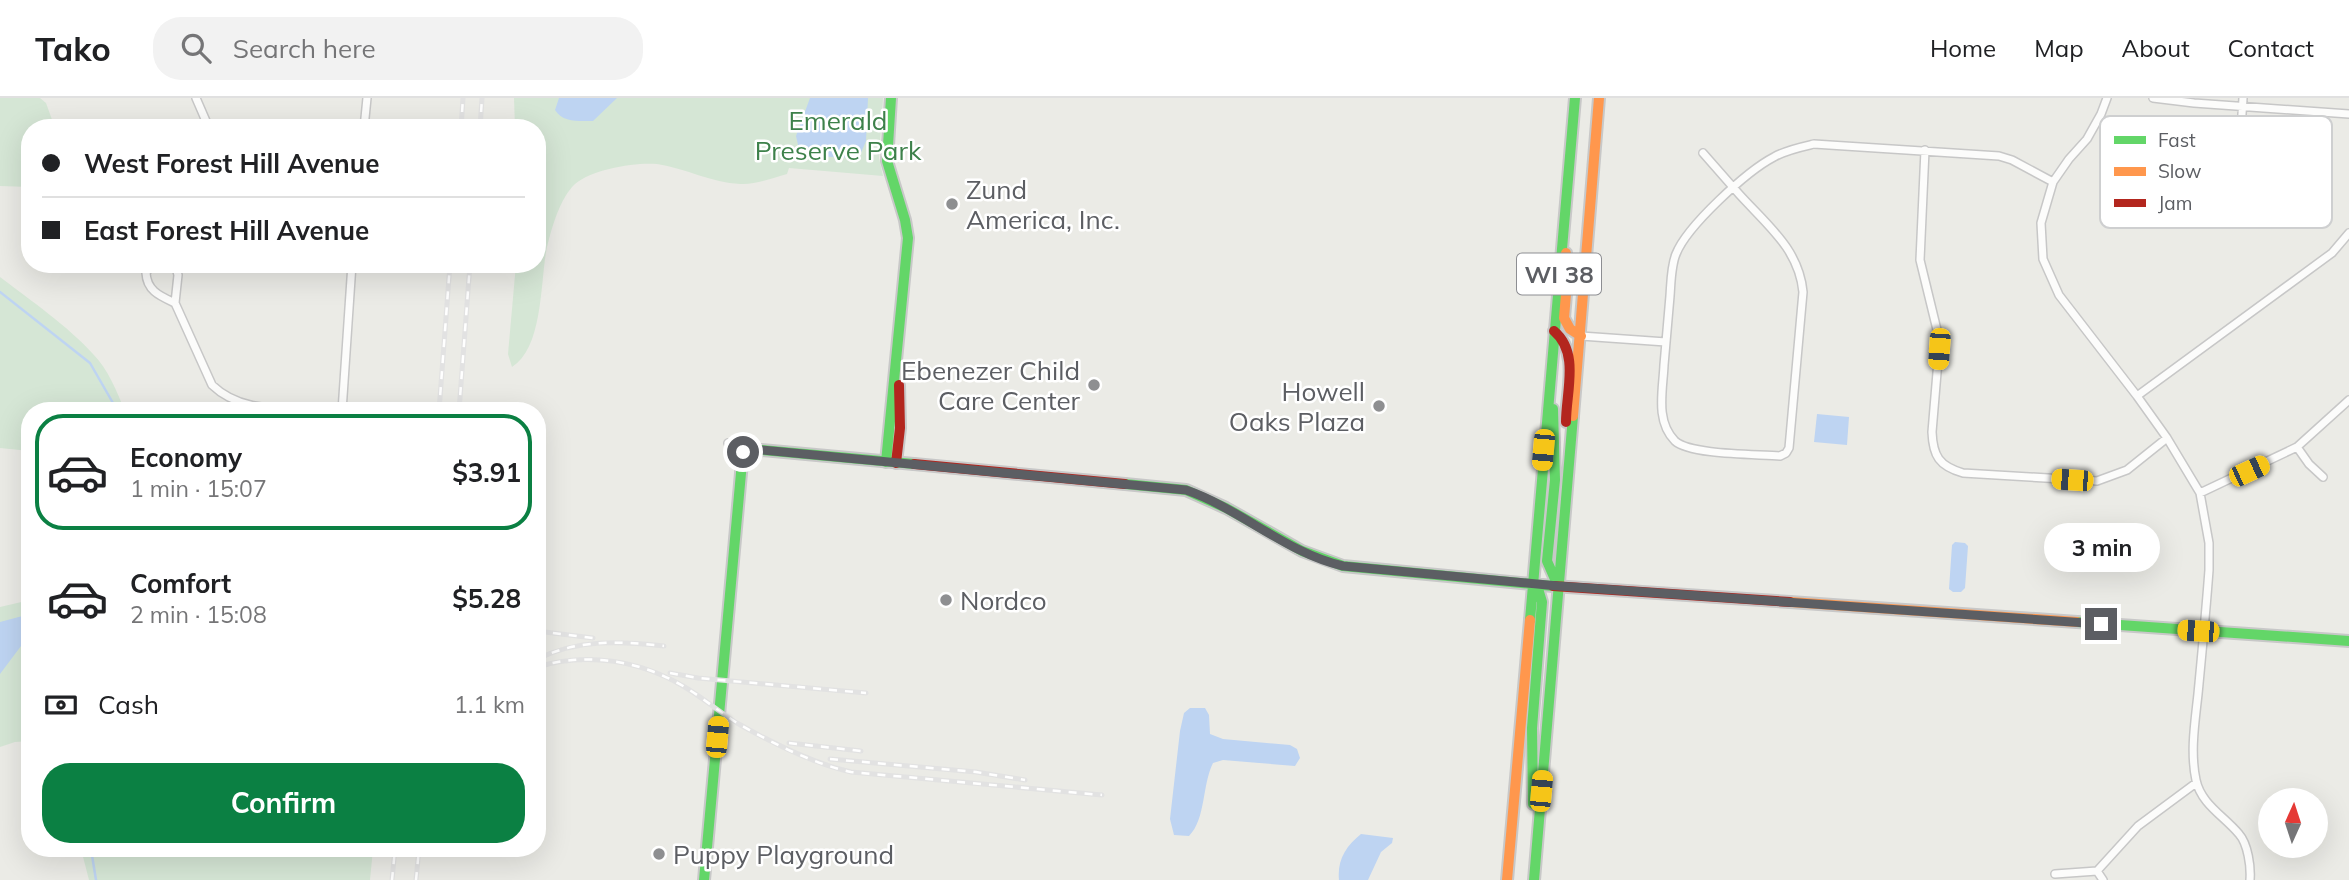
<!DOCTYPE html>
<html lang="en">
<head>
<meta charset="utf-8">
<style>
	:root { --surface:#fff; --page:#f2f2f2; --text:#202124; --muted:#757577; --line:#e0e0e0; --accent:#0b8043 }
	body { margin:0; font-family:Mulish,sans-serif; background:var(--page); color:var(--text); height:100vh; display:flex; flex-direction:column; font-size:26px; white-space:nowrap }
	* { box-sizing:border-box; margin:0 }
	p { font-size:23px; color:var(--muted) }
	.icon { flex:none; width:38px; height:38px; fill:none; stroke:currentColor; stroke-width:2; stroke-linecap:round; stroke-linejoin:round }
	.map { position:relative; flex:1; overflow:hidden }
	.side { position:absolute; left:21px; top:304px; width:525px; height:455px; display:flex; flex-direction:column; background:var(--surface); border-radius:28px; box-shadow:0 7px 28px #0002 }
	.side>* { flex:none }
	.top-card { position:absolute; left:21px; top:21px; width:525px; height:154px; border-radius:28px; box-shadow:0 7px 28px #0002; display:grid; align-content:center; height:154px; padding:0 21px; background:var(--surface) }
	.needle { width:46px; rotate:3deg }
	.fabs { position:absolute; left:2258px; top:690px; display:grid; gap:14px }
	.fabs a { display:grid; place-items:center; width:70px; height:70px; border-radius:50%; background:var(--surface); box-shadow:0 7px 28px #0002; font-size:35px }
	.end { position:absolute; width:32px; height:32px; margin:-16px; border:9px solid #5c5e63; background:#fff; box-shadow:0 0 0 4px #fff }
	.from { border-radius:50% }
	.bubble { position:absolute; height:49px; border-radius:24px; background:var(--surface); box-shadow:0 7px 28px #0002; font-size:23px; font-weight:700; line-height:49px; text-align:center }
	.car { position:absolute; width:21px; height:42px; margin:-21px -10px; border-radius:9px; box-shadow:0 0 5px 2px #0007; background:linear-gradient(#f5c518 24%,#345 0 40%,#f5c518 0 76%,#345 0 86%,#f5c518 0) }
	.top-card b { display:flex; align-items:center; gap:24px; height:66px; font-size:26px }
	.top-card b+b { border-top:2px solid var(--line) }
	.top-card i { width:18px; height:18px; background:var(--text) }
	ul { padding:12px 0 0; list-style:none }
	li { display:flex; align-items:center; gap:21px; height:116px; margin:0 14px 10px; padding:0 7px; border:4px solid transparent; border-radius:28px }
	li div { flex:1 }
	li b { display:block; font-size:26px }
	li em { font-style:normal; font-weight:700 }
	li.active { border-color:var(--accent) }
	li>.icon { width:63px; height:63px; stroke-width:1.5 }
	.pay { display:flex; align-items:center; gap:18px; height:77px; padding:0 21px; font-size:26px }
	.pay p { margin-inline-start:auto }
	.action { display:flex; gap:14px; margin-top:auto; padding:14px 21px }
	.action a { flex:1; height:80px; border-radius:28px; background:var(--accent); color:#fff; font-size:28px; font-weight:700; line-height:80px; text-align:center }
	header { display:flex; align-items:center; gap:42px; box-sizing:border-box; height:98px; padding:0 35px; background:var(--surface); border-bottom:2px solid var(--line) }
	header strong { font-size:33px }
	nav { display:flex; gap:38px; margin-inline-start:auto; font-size:24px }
	.search { width:490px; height:63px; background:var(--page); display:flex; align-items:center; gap:18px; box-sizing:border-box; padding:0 24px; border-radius:28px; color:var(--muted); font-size:26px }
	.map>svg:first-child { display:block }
	.green { fill:#d5e6d5 }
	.water { fill:#bed4f2 }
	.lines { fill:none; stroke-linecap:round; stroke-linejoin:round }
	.stream { stroke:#bed4f2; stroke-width:2.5 }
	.street-casing { stroke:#c7c7c7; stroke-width:10 }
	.fast-casing { stroke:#c8c8c8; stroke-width:14 }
	.slow-casing { stroke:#c8c8c8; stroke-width:14 }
	.jam-casing { stroke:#c8c8c8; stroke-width:14 }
	.street { stroke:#fcfcfb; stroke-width:7 }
	.fast { stroke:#63d668; stroke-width:10 }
	.slow { stroke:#ff974d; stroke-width:10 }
	.jam { stroke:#b3261e; stroke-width:10 }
	.rail-casing { stroke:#e2e2e2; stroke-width:5 }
	.rail { stroke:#fff; stroke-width:2.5; stroke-dasharray:8; stroke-linecap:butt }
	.route { stroke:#5c5e63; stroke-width:9 }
	.poi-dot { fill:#8e8f91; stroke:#fff; stroke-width:2.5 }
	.labels { text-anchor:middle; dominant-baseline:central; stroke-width:5; stroke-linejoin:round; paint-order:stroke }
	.shield { fill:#fff; stroke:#8d8e92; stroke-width:2 }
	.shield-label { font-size:24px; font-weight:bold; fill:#5c5e63 }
	.park-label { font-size:26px; fill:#3d814a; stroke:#fff }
	.poi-label { font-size:26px; fill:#5c5e63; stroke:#fff; text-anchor:start }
	.key { fill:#fff; stroke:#cecfd0; stroke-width:2 }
	.key-label { font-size:19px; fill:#5c5e63 }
</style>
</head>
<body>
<header>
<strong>Tako</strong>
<div class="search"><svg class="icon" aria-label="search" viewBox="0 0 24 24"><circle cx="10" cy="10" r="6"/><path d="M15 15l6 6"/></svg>Search here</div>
<nav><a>Home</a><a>Map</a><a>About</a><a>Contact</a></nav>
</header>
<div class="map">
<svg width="2349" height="782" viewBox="0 0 2349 782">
	<rect width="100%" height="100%" fill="#ebebe6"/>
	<path class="green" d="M0,0H40L46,5L55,30H30V89L0,88Z
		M514,0H883L879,60L883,78L789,70L787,76C772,80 756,87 740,86C712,85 685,70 657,66C636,64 592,71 575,86C560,100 552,129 547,149C540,181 544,249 512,269L508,256L516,166H537V30H515Z
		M0,179C30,202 68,228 93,256C108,271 117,294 125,313H30V353L0,350Z
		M30,502V643L15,644L0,649V509Z
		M81,751H373L370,782H89Z"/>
	<path class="water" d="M559,0H617L593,23C580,23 563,25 555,12Z
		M810,0H868L866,43L860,57C848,62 810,59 799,51L796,38Z
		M1817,316L1849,319L1847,347L1814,344Z
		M1955,444L1965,445L1968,448L1965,490L1961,494H1953L1949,491L1952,447Z
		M30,516V536L0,576V524Z
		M1190,610H1205L1209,617L1210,636L1223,641L1290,647L1297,651L1300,660L1295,668L1223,662L1213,665C1202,687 1206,721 1189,738L1174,737L1170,721L1180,633L1184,615Z
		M1361,736L1393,740L1392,745L1381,754L1368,782H1339C1337,762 1346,748 1361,736Z"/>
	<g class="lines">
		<path class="stream" d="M0,194L90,265L113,305L115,313
			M30,622V623
			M91,751L96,782"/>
		<g class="street-casing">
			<path id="street" d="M196,0L209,30
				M2107,0L2101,16L2087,41L2069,61L2053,84L2041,125L2043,161L2059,197L2137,298L2167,340L2200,395L2209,445V472C2206,513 2202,554 2198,596C2195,624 2190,654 2196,682C2201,706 2224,718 2239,736C2248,746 2251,769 2250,782
				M2153,0L2194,5L2349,16
				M364,30L367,0
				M1925,52L1920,162L1939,240V251L1932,334C1933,358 1939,368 1963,375L2097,383L2127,372L2167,340
				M1703,55L1739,96C1767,127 1799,151 1803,194L1789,350L1786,355L1780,358C1757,356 1690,357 1675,343C1655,323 1663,292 1664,267C1666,244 1668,221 1670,198C1671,184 1671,168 1676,156C1687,128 1747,73 1774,59C1786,52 1801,49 1814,46L1999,58L2012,62L2053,84
				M2200,106L2177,101L2169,103L2165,116L2168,122L2181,124C2188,118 2194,111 2201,106C2203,103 2207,103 2210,100C2240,77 2241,35 2243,0
				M151,166L146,175C147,193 160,198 175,205
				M175,166L178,177L175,205L212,287C240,314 279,310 316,313
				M1581,238L1666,244
				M2137,298L2332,155L2349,135
				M342,313L352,166
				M728,345L743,353
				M2297,349L2309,366L2323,379
				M2200,395L2297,349L2349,302
				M2097,773L2103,782
				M2055,776L2097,773L2138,728L2196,685"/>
		</g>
		<g class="fast-casing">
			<path id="fast" d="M1553,311L1555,382L1547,463L1558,488
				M886,364L908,140L905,122L887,63L891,0
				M1125,386L1186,392L1226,410L1302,453L1343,468L1553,488
				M1531,486L1539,494L1542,504L1532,630L1533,706
				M1530,522L1575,0
				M2077,524L2349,543
				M704,782L743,353L761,352L914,366
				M1534,782L1573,318"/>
		</g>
		<g class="slow-casing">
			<path id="slow" d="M1566,155L1568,172L1564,220L1570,231L1581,238
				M1573,318L1599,0
				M1790,504L2077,524
				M1507,782L1530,522"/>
		</g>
		<g class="jam-casing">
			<path id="jam" d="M1554,233C1580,255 1566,294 1566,324
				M896,365L900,330L899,287
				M914,366L1125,386
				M1553,488L1790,504"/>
		</g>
		<use href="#street" class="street"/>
		<use href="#fast" class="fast"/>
		<use href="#slow" class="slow"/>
		<use href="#jam" class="jam"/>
		<g class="rail-casing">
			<path id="rail" d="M461,30L463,0
				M480,30L482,0
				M439,313L450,166
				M459,313L470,166
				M537,533L593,540
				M537,561C579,541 619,543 664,548
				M537,569C586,554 639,562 683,588C702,599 718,613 737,625C772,645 811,665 851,674L1102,697
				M670,575L698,580L866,595
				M789,645L861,653
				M830,661L976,674L1025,682
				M392,782L395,751
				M416,782L419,751"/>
		</g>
		<use href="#rail" class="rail"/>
	</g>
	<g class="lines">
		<path class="route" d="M743,354L761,352L1186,392C1241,411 1286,455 1343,468L1558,488L2101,526"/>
	</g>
	<g class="poi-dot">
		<circle cx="952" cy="106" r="7"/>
		<circle cx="1094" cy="287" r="7"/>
		<circle cx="1379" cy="308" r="7"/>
		<circle cx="946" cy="502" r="7"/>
		<circle cx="659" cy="756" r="7"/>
	</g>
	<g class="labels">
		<rect class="shield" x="1517" y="155.5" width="84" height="41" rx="5"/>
		<g class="shield-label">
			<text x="1559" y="176">WI 38</text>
		</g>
		<g class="park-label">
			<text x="838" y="22">Emerald<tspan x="838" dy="30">Preserve Park</tspan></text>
		</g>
		<g class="poi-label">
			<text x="966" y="91">Zund<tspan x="966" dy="30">America, Inc.</tspan></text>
			<text x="1080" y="272" text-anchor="end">Ebenezer Child<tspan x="1080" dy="30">Care Center</tspan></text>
			<text x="1365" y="293" text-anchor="end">Howell<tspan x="1365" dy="30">Oaks Plaza</tspan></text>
			<text x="960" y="502">Nordco</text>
			<text x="673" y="756">Puppy Playground</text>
		</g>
	</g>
	<rect x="2100" y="18" width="232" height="112" rx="10" class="key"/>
	<rect x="2114" y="38" width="32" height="8" fill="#63d668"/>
	<rect x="2114" y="69" width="32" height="9" fill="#ff974d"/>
	<rect x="2114" y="101" width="32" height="8" fill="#b3261e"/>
	<g class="key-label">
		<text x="2158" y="49">Fast</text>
		<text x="2158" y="80">Slow</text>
		<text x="2158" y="112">Jam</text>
	</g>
</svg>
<div class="fabs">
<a><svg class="needle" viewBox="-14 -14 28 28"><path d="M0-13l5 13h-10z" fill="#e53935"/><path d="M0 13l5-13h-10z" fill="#757577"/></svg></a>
</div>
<i class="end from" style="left:743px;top:354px"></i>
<i class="end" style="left:2101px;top:526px"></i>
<div class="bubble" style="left:2044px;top:425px;width:116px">3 min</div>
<i class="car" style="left:1939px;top:251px;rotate:184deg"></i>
<i class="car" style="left:1543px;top:352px;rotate:185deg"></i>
<i class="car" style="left:2249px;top:373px;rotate:65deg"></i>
<i class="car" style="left:2072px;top:382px;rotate:274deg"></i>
<i class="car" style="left:2198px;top:533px;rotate:274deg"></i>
<i class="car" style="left:717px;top:639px;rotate:5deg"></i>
<i class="car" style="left:1541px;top:693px;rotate:5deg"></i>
<div class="top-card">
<b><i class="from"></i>West Forest Hill Avenue</b>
<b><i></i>East Forest Hill Avenue</b>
</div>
<section class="side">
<ul>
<li class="active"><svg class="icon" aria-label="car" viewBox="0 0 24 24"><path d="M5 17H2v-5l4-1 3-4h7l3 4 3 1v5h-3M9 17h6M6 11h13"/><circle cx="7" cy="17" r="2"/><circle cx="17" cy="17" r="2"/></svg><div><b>Economy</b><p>1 min · 15:07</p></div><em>$3.91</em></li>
<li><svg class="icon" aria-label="car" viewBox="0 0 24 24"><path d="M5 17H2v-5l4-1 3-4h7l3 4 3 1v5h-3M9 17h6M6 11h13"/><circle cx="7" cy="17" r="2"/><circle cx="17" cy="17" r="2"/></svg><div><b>Comfort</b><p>2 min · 15:08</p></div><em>$5.28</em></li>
</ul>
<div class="pay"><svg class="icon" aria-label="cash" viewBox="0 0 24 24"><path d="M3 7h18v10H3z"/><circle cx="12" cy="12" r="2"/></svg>Cash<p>1.1 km</p></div>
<div class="action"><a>Confirm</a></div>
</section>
</div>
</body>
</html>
